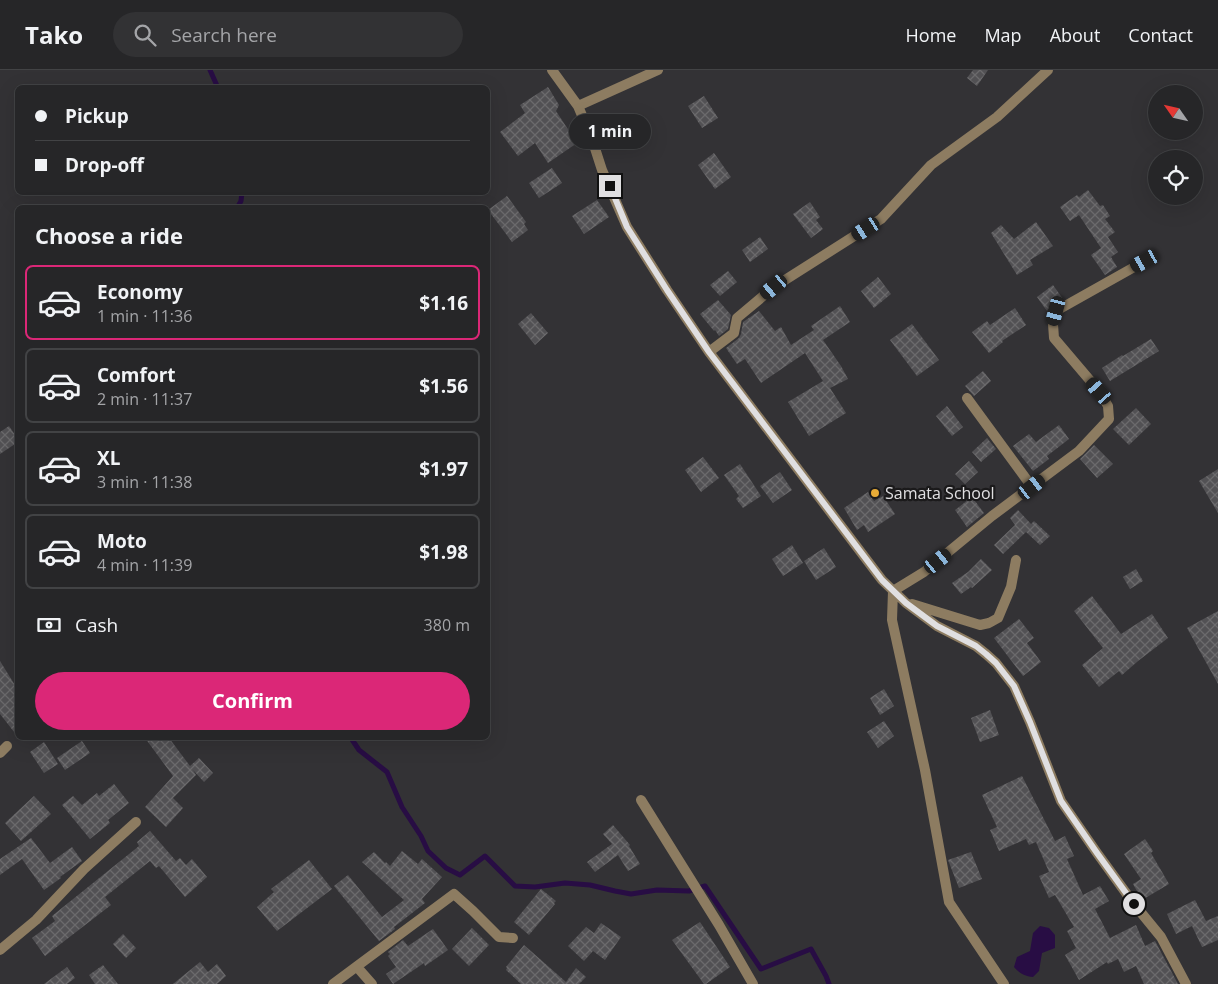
<!DOCTYPE html>
<html lang="en">
<head>
<meta charset="utf-8">
<style>
	:root { --surface:#262628; --page:#323234; --text:#f1f3f6; --muted:#a4a5a8; --line:#424345; --accent:#db2777 }
	body { margin:0; font-family:"Open Sans",sans-serif; background:var(--page); color:var(--text); height:100vh; display:flex; flex-direction:column; font-size:19px; white-space:nowrap }
	* { box-sizing:border-box; margin:0 }
	p { font-size:16px; color:var(--muted) }
	.icon { flex:none; width:28px; height:28px; fill:none; stroke:currentColor; stroke-width:2; stroke-linecap:round; stroke-linejoin:round }
	.map { position:relative; flex:1; overflow:hidden }
	.side { position:absolute; left:15px; top:135px; width:475px; height:535px; display:flex; flex-direction:column; background:var(--surface); border-radius:8px; box-shadow:0 5px 20px #0002,0 0 0 1px var(--line) }
	.side>* { flex:none }
	.hud { position:absolute; left:15px; top:15px; width:475px; height:110px; border-radius:8px; box-shadow:0 5px 20px #0002,0 0 0 1px var(--line); display:grid; align-content:center; height:110px; padding:0 20px; background:var(--surface) }
	.needle { width:32px; rotate:304deg }
	.buttons { position:absolute; left:1148px; top:15px; display:grid; gap:10px }
	.buttons a { display:grid; place-items:center; width:55px; height:55px; border-radius:50%; background:var(--surface); box-shadow:0 5px 20px #0002,0 0 0 1px var(--line); font-size:25px }
	.end { position:absolute; width:22px; height:22px; margin:-11px; border:6px solid #e0dfe1; background:#111; box-shadow:0 0 0 2px #111 }
	.from { border-radius:50% }
	.bubble { position:absolute; height:35px; border-radius:18px; background:var(--surface); box-shadow:0 5px 20px #0002,0 0 0 1px var(--line); font-size:16px; font-weight:700; line-height:35px; text-align:center }
	.car { position:absolute; width:15px; height:30px; margin:-15px -8px; border-radius:6px; box-shadow:0 0 4px 1px #0007; background:linear-gradient(#222 24%,#8ab4d8 0 40%,#222 0 76%,#8ab4d8 0 86%,#222 0) }
	.hud b { display:flex; align-items:center; gap:18px; height:48px; font-size:19px }
	.hud b+b { border-top:1px solid var(--line) }
	.hud i { width:12px; height:12px; background:var(--text) }
	ul { padding:0; list-style:none }
	li { display:flex; align-items:center; gap:15px; height:75px; margin:0 10px 8px; padding:0 10px; border:2px solid var(--line); border-radius:8px }
	li div { flex:1 }
	li b { display:block; font-size:19px }
	li em { font-style:normal; font-weight:700 }
	li.active { border-color:var(--accent) }
	li>.icon { width:45px; height:45px; stroke-width:1.5 }
	h2 { padding:0 20px; font-size:22px; line-height:60px }
	.pay { display:flex; align-items:center; gap:12px; height:55px; padding:0 20px; font-size:19px }
	.pay p { margin-inline-start:auto }
	.button { display:flex; gap:10px; margin-top:auto; padding:10px 20px }
	.button a { flex:1; height:58px; border-radius:30px; background:var(--accent); color:#fff; font-size:20px; font-weight:700; line-height:58px; text-align:center }
	header { display:flex; align-items:center; gap:30px; box-sizing:border-box; height:70px; padding:0 25px; background:var(--surface); border-bottom:1px solid var(--line) }
	header strong { font-size:24px }
	nav { display:flex; gap:28px; margin-inline-start:auto; font-size:18px }
	.search { width:350px; height:45px; background:var(--page); display:flex; align-items:center; gap:12px; box-sizing:border-box; padding:0 18px; border-radius:28px; color:var(--muted); font-size:19px }
	.map>svg:first-child { display:block }
	.water { fill:#280d44 }
	.lines { fill:none; stroke-linecap:round; stroke-linejoin:round }
	.stream { stroke:#280d44; stroke-width:5 }
	.building { fill:url(#building-cross-hatch) }
	.street { stroke:#8d7c61; stroke-width:10 }
	.route { stroke:#e0dfe1; stroke-width:6 }
	.poi-dot { fill:#e8ab37; stroke:#1b1a1b; stroke-width:2 }
	.labels { text-anchor:middle; dominant-baseline:central; stroke-width:4.5; stroke-linejoin:round; paint-order:stroke }
	.poi-label { font-size:16px; fill:#e0dfe1; stroke:#1b1a1b; text-anchor:start }
</style>
</head>
<body>
<header>
<strong>Tako</strong>
<div class="search"><svg class="icon" aria-label="search" viewBox="0 0 24 24"><circle cx="10" cy="10" r="6"/><path d="M15 15l6 6"/></svg>Search here</div>
<nav><a>Home</a><a>Map</a><a>About</a><a>Contact</a></nav>
</header>
<div class="map">
<svg width="1218" height="914" viewBox="0 0 1218 914">
	<defs>
		<pattern id="building-cross-hatch" width="8" height="8" patternUnits="userSpaceOnUse" patternTransform="scale(1.25)"><rect width="8" height="8" fill="#525154"/><path d="M0 0l8 8M0 8l8-8" fill="none" stroke="#6b6a6c"/></pattern>
	</defs>
	<rect width="100%" height="100%" fill="#333235"/>
	<path class="water" d="M1040,856L1049,858L1055,865V878L1042,883L1039,901L1033,907C1025,906 1020,904 1014,897L1017,887L1030,881L1033,863Z"/>
	<g class="lines">
		<path class="stream" d="M210,0L218,18
			M237,138L241,131L242,122
			M351,668L359,680L387,702L402,737L421,766L428,781L446,798L460,805L485,786L515,816L535,817L565,813L590,815L615,821L631,824L657,820L689,821L705,816L761,899L811,879L826,906L829,914"/>
	</g>
	<path class="building" d="M973,0H988L977,16L967,8Z
		M548,17L559,35L556,41L577,73L548,93L535,73L518,86L500,62L525,43L520,35Z
		M704,26L718,48L702,58L688,36Z
		M714,83L731,107L715,119L698,95Z
		M552,98L562,113L539,128L529,113Z
		M1088,120L1100,136L1103,135L1110,146L1105,149L1115,162L1108,167L1118,182L1111,187L1117,197L1105,205L1091,185L1101,178L1079,145L1070,151L1060,137L1077,125L1079,127Z
		M507,126L526,152L524,154L528,160L512,172L488,140Z
		M597,130L609,147L584,164L572,146Z
		M810,132L820,147L816,150L823,159L811,168L793,144Z
		M1036,152L1053,176L1030,190L1033,195L1017,205L991,163L1001,155L1014,169Z
		M760,167L768,179L750,192L742,180Z
		M728,201L737,212L720,226L710,215Z
		M878,207L891,224L874,238L861,221Z
		M1053,215L1063,229L1052,235L1047,241L1037,227Z
		M718,230L731,245L728,259L719,266L715,260L714,261L700,244Z
		M840,236L850,252L823,270L841,296L848,309L830,318L846,343L809,366L788,332L823,311L805,283L761,313L745,289L737,294L726,278L739,268L741,264L743,252L759,241L775,261L781,257L791,275L814,260L811,256Z
		M1015,238L1026,255L1002,271L1003,272L989,283L972,262L987,251L990,255Z
		M531,243L548,263L535,275L518,254Z
		M912,254L939,290L917,306L890,270Z
		M1151,269L1159,281L1110,311L1102,298L1122,285L1123,286Z
		M983,301L991,311L974,326L965,316Z
		M947,336L963,357L952,366L936,346Z
		M1136,338L1151,354L1129,375L1113,359Z
		M1059,355L1069,369L1047,386L1049,389L1033,401L1013,376L1029,364L1036,372Z
		M9,356L18,369V372L0,384V362Z
		M987,368L996,379L981,392L972,382Z
		M1094,375L1113,394L1097,408L1080,389Z
		M703,387L719,408L701,422L685,400Z
		M969,391L978,402L965,414L955,404Z
		M740,394L761,426L743,438L736,429L739,426L724,405Z
		M1218,399V443L1199,411Z
		M780,402L792,420L773,433L760,416Z
		M868,422L874,431L883,426L895,444L868,462L864,455L857,460L844,438Z
		M972,427L984,443L967,457L955,440Z
		M1018,440L1031,454L1034,451L1050,466L1040,475L1026,462L1003,484L994,475L1015,455L1010,448Z
		M792,475L803,493L783,506L772,489Z
		M824,478L836,497L816,510L804,491Z
		M981,489L992,500L972,518L971,517L961,524L952,513L968,502Z
		M1136,499L1143,511L1130,519L1123,507Z
		M1092,526L1121,564L1152,544L1168,568L1138,591L1122,605L1119,601L1099,617L1082,595L1103,578L1074,541Z
		M1218,541V614L1187,558Z
		M1019,549L1034,568L1027,573L1041,592L1023,606L994,568Z
		M0,591L18,620V667L0,644Z
		M884,619L894,636L880,645L870,628Z
		M990,640L999,665L980,672L971,648Z
		M884,651L894,666L878,678L867,662Z
		M145,668H169L190,696L199,688L213,703L204,712L193,700L196,705L173,728L183,738L166,757L145,737L173,706Z
		M82,671L90,683L65,700L57,688Z
		M44,672L58,694L44,703L30,682Z
		M1022,706L1055,771L1065,766L1074,786L1067,789L1083,825L1100,816L1109,831L1095,839L1110,868L1136,855L1145,876L1155,871L1178,914H1144L1136,896L1124,902L1118,889L1108,894L1107,892L1079,910L1065,885L1076,878L1067,861L1074,857L1055,825L1049,828L1039,806L1049,802L1036,772L1029,775L1026,769L999,781L990,760L997,757L982,725Z
		M114,714L129,733L108,750L110,753L90,769L62,735L73,726L82,735L97,723L99,726Z
		M34,726L51,744L21,771L5,753Z
		M613,755L630,775L629,776L640,794L628,801L618,785L595,802L587,792L612,774L603,764Z
		M150,761L176,791L180,788L186,795L192,789L207,807L185,827L159,796L156,798L150,791L105,827L111,835L45,886L32,868L55,851L52,846L139,776L137,772Z
		M31,768L50,793L72,777L82,791L60,807L61,808L44,820L22,789L0,805V789Z
		M1145,769L1153,781L1151,783L1169,814L1142,830L1133,814L1141,809L1124,784Z
		M402,781L418,794L422,789L442,807L422,829L425,833L394,857L395,859L379,871L334,816L348,805L382,847L404,830L362,792L374,782L385,793L386,792L390,796Z
		M971,782L982,809L959,818L948,790Z
		M309,790L332,819L277,861L257,837L274,822L271,819Z
		M541,819L556,831L554,833L555,834L529,865L514,852Z
		M1195,830L1206,851L1218,846V870L1202,877L1192,856L1176,864L1167,844Z
		M700,852L730,897L706,914H704L672,870Z
		M601,853L621,867L605,890L593,881L584,891L568,876L586,857L594,863Z
		M472,858L489,875L469,896L452,879Z
		M433,859L448,880L425,896L424,893L393,914L386,904L396,897L388,886L390,884L388,882L403,870L408,876Z
		M123,864L136,878L126,888L113,874Z
		M524,875L566,912L576,898L586,907L579,914H521L506,900L507,898L506,897Z
		M200,892L208,902L217,894L226,906L217,914H173Z
		M103,895L118,914H95L89,905Z
		M67,897L75,908L67,914H44Z"/>
	<g class="lines">
		<path class="street" d="M552,0L578,36L592,69L602,100L627,157L667,220L709,282L882,510L906,533L937,556L976,576L986,584L996,593L1014,616L1030,652L1061,731L1097,783L1134,834L1161,867L1186,914
			M578,36L658,0
			M709,282L734,263L737,248L774,217L881,149L931,95L997,47L1048,0
			M967,328L1032,417
			M912,534L980,555L989,553L998,548L1011,517L1016,490
			M0,683L7,676
			M641,730L719,855L753,914
			M0,880L36,850L84,799L136,752
			M357,897L372,914
			M333,914L454,824L473,841L499,867L513,868
			M1004,914L949,832L925,700L892,550L893,521L924,502L992,446L1079,381L1109,349L1108,336L1099,321L1054,268L1053,254L1056,241L1145,191"/>
	</g>
	<g class="lines">
		<path class="route" d="M610,116L627,157L667,220L709,282L882,510L906,533L937,556L976,576L986,584L996,593L1014,616L1030,652L1061,731L1097,783L1134,834"/>
	</g>
	<circle class="poi-dot" cx="875" cy="423" r="5"/>
	<g class="labels">
		<g class="poi-label">
			<text x="885" y="423">Samata School</text>
		</g>
	</g>
</svg>
<div class="buttons">
<a><svg class="needle" viewBox="-14 -14 28 28"><path d="M0-13l5 13h-10z" fill="#e53935"/><path d="M0 13l5-13h-10z" fill="#a4a5a8"/></svg></a>
<a><svg class="icon" aria-label="locate" viewBox="0 0 24 24"><circle cx="12" cy="12" r="6"/><path d="M12 2v4M12 18v4M2 12h4M18 12h4"/></svg></a>
</div>
<i class="end from" style="left:1134px;top:834px"></i>
<i class="end" style="left:610px;top:116px"></i>
<div class="bubble" style="left:569px;top:44px;width:82px">1 min</div>
<i class="car" style="left:866px;top:159px;rotate:238deg"></i>
<i class="car" style="left:1145px;top:191px;rotate:241deg"></i>
<i class="car" style="left:774px;top:217px;rotate:230deg"></i>
<i class="car" style="left:1056px;top:241px;rotate:195deg"></i>
<i class="car" style="left:1099px;top:321px;rotate:319deg"></i>
<i class="car" style="left:1032px;top:417px;rotate:52deg"></i>
<i class="car" style="left:938px;top:491px;rotate:51deg"></i>
<div class="hud">
<b><i class="from"></i>Pickup</b>
<b><i></i>Drop-off</b>
</div>
<section class="side">
<h2>Choose a ride</h2>
<ul>
<li class="active"><svg class="icon" aria-label="car" viewBox="0 0 24 24"><path d="M5 17H2v-5l4-1 3-4h7l3 4 3 1v5h-3M9 17h6M6 11h13"/><circle cx="7" cy="17" r="2"/><circle cx="17" cy="17" r="2"/></svg><div><b>Economy</b><p>1 min · 11:36</p></div><em>$1.16</em></li>
<li><svg class="icon" aria-label="car" viewBox="0 0 24 24"><path d="M5 17H2v-5l4-1 3-4h7l3 4 3 1v5h-3M9 17h6M6 11h13"/><circle cx="7" cy="17" r="2"/><circle cx="17" cy="17" r="2"/></svg><div><b>Comfort</b><p>2 min · 11:37</p></div><em>$1.56</em></li>
<li><svg class="icon" aria-label="car" viewBox="0 0 24 24"><path d="M5 17H2v-5l4-1 3-4h7l3 4 3 1v5h-3M9 17h6M6 11h13"/><circle cx="7" cy="17" r="2"/><circle cx="17" cy="17" r="2"/></svg><div><b>XL</b><p>3 min · 11:38</p></div><em>$1.97</em></li>
<li><svg class="icon" aria-label="car" viewBox="0 0 24 24"><path d="M5 17H2v-5l4-1 3-4h7l3 4 3 1v5h-3M9 17h6M6 11h13"/><circle cx="7" cy="17" r="2"/><circle cx="17" cy="17" r="2"/></svg><div><b>Moto</b><p>4 min · 11:39</p></div><em>$1.98</em></li>
</ul>
<div class="pay"><svg class="icon" aria-label="cash" viewBox="0 0 24 24"><path d="M3 7h18v10H3z"/><circle cx="12" cy="12" r="2"/></svg>Cash<p>380 m</p></div>
<div class="button"><a>Confirm</a></div>
</section>
</div>
</body>
</html>
